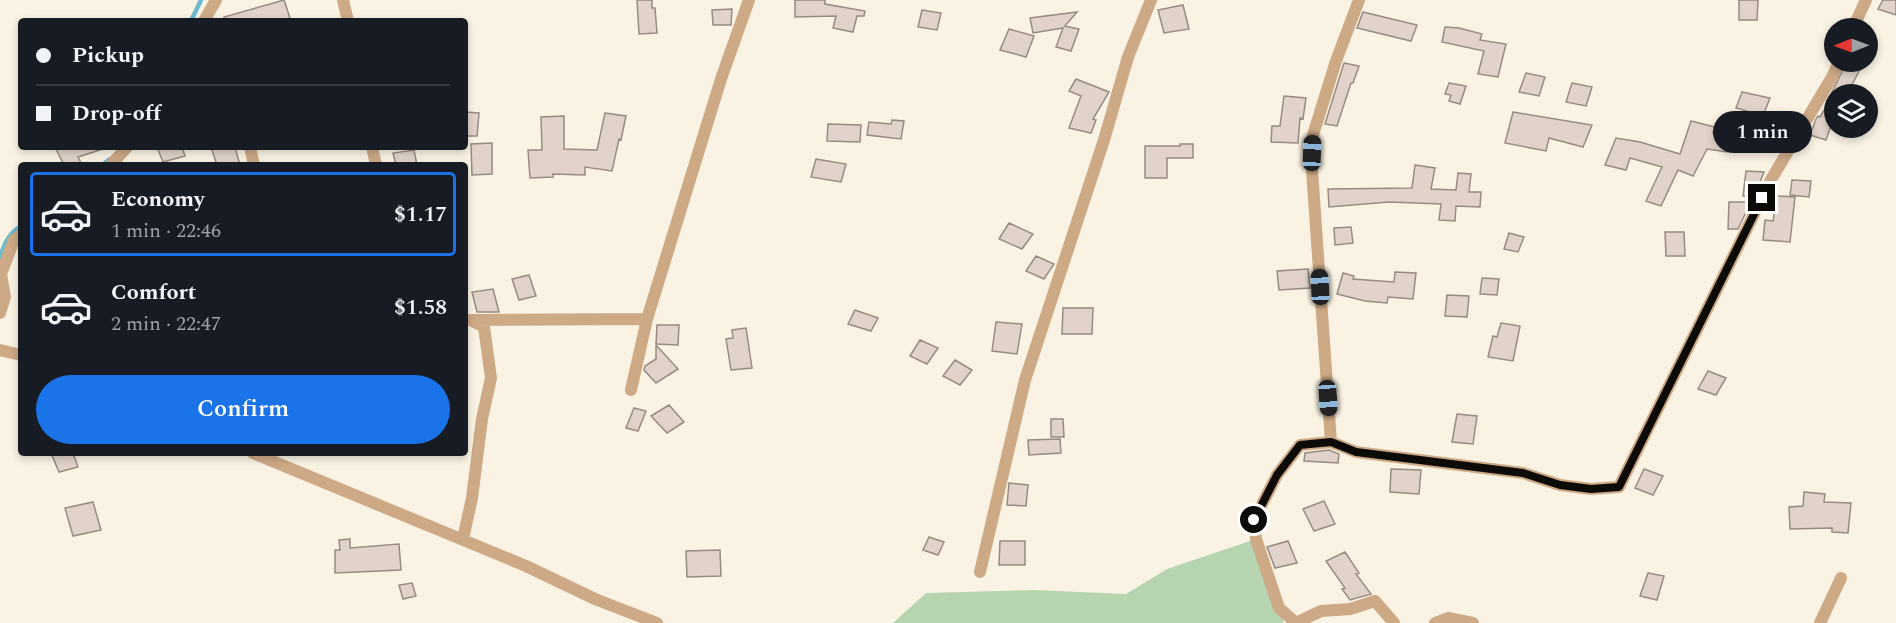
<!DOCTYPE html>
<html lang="en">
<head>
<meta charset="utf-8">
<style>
	:root { --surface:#171b24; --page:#20242c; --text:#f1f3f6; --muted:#9ea1a6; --line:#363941; --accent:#1a73e8 }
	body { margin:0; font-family:Spectral,serif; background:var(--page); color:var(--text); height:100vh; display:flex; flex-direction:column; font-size:22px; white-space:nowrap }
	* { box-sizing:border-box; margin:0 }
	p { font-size:20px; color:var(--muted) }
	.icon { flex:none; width:33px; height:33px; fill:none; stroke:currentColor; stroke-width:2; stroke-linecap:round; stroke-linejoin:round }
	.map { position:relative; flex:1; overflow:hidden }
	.drawer { position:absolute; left:18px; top:162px; width:450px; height:294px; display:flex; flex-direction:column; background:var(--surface); border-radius:6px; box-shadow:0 3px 9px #0003 }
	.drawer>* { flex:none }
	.hud { position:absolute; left:18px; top:18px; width:450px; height:132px; border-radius:6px; box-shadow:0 3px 9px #0003; display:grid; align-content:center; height:132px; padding:0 18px; background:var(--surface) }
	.needle { width:39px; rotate:269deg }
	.buttons { position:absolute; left:1824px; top:18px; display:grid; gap:12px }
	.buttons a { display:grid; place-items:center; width:54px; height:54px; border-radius:50%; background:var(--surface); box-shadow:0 3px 9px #0003; font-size:30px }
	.end { position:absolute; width:27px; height:27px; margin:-14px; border:8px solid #0d0b07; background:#fff; box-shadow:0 0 0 3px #fff }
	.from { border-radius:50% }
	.bubble { position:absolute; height:42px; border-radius:21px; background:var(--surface); box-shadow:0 3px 9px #0003; font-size:20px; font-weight:600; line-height:42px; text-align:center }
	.car { position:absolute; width:18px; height:36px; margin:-18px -9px; border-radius:8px; box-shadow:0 0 4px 2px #0007; background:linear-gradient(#222 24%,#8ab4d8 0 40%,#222 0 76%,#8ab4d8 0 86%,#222 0) }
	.hud b { display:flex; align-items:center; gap:21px; height:57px; font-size:22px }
	.hud b+b { border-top:2px solid var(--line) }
	.hud i { width:15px; height:15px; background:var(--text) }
	ul { padding:10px 0 0; list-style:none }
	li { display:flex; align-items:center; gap:18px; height:84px; margin:0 12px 9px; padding:0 6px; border:3px solid transparent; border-radius:6px }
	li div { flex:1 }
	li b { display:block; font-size:22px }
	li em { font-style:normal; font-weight:600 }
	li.on { border-color:var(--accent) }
	li>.icon { width:54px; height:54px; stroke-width:1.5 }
	.cta { display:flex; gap:12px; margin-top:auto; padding:12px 18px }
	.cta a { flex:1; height:69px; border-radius:36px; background:var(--accent); color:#fff; font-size:24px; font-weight:600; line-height:69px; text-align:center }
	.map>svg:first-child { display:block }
	.green { fill:#b7d4b1 }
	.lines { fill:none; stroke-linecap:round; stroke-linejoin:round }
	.stream { stroke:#6ebbd0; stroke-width:4.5 }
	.building { fill:#e1d3c9; stroke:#988b81; stroke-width:1.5 }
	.minor { stroke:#cda986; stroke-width:12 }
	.route { stroke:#0d0b07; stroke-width:8 }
</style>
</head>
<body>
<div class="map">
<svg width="1896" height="623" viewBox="0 0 1896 623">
	<rect width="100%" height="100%" fill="#faf3e4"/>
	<path class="green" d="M1256,539L1284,623H893L926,593L1034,590L1126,594L1167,569Z"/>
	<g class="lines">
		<path class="stream" d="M191,21L201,0
			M102,165L110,159
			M0,259C3,245 9,233 21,226"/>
	</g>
	<path class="building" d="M284,0L291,21H224V17Z
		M637,0H652V8H655L657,33L639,34Z
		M795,0H825V4L865,11L864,16H857L853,32L833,28L836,16L795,17Z
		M1739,0H1758L1757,20H1739Z
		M1883,0H1896V15L1878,9Z
		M1183,5L1189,29L1164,33L1158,10Z
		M732,9L731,25H713L712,10Z
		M922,10L941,13L937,30L918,27Z
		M1077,12L1065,26L1079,29L1071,51L1056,47L1063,28L1033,33L1030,18Z
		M1363,12L1417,25L1411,41L1357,28Z
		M1445,27L1459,28L1482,34L1480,40L1506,44L1498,77L1478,74L1484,51L1442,42Z
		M1009,29L1034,36L1026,57L1000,50Z
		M1847,62H1864L1847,94H1834V117L1826,140L1810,135L1816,119L1818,116L1820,117L1834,94H1831Z
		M1344,63L1359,66L1353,83H1351L1337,126L1325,124Z
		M1526,73L1545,77L1539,96L1519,92Z
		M1076,79L1109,92L1093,119L1096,120L1091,133L1069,128L1081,96L1069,91Z
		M1449,83L1466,86L1460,104L1449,101L1451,95L1445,94Z
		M1572,83L1592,87L1586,106L1566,102Z
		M1742,92L1770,98L1755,136L1741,133L1747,111L1736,108Z
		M1284,96L1306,98L1303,119L1300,118L1298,143L1271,142L1272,126H1280Z
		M465,112L479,113L477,136H465Z
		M1513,112L1531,115L1592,125L1583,147L1549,138L1546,151L1505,143Z
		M605,113L626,116L621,140L619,139L612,171L585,167V175L553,174V177L530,178L528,150H542L541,117L564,116V149L597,150Z
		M892,120L904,121L901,139L867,135L869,122L891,124Z
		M1691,121L1715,127L1713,133L1730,135L1727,152L1707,149L1693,176L1678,170L1661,206L1646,201L1662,167L1630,158L1626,170L1605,165L1616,138L1640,142L1680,154Z
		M828,124L861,125L860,142L827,141Z
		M492,143V174L472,175L471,144Z
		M1180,144H1193V158H1167V178H1145V146H1180Z
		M55,147H102L103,149L78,157L82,165H64Z
		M157,147H182L185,156L163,162Z
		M211,147H235L240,165H217Z
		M414,150L417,165H396L393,153Z
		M816,159L846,164L841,182L811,177Z
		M1415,165L1435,168L1431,189L1456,190L1458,173L1471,174L1469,192H1481L1480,207L1456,206L1455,221L1439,220L1441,204L1389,202L1329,207L1328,189L1412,188Z
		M1746,171L1764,172L1754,197L1743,196Z
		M1792,180L1811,181L1809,197L1790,195Z
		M1777,196L1795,197L1790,242L1763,240L1765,220L1773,221Z
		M1729,202H1746V212L1738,229H1728Z
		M1009,223L1033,234L1022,249L999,239Z
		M1351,227L1353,243L1335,245L1334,228Z
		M1665,232H1684L1685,256H1666Z
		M1509,233L1524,237L1518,252L1504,249Z
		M1036,256L1054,264L1044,279L1026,271Z
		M1308,269L1310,288L1279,290L1277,271Z
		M1395,272L1416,273L1413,299L1388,297L1387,303L1365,301L1337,294L1343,273L1354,276L1353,279L1394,282Z
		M529,275L536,296L519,300L512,279Z
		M1482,278L1499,279L1497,295L1480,294Z
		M493,289L499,312H477L472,292Z
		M1447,295L1469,296L1467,317L1445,316Z
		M1063,308H1093L1092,334H1062Z
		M855,310L878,318L871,331L848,324Z
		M996,322L1022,324L1017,354L992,351Z
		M1501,323L1520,326L1513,361L1488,357L1493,336L1497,337Z
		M657,325H679L678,345L656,344Z
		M746,328L752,368L731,370L726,339L733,338L732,330Z
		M920,340L938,348L927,364L910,356Z
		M656,345L678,369L656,383L644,370L645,366L656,359Z
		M955,360L972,370L960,385L943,376Z
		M1708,371L1726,378L1716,395L1698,389Z
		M669,405L684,422L667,433L651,416Z
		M634,408L646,411L638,431L626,428Z
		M1457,414L1477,416L1473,444L1452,442Z
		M1051,419H1063L1064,437H1051Z
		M1060,439L1061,453L1029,455L1028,440Z
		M1329,450L1339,454L1338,463L1304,461L1305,453Z
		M51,453H73L78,467L59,472Z
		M1391,469L1421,470L1419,494L1390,492Z
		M1644,469L1663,476L1653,495L1635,488Z
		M1009,483L1028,485L1026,506L1007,505Z
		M1804,492L1825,494L1824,502L1851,503L1848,533L1832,532V528L1790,529L1789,507L1803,506Z
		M1324,501L1335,524L1314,531L1303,509Z
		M93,502L101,530L73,536L65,508Z
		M929,537L944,542L938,555L923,550Z
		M350,539V548L399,544L401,570L335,573V550H340L339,540Z
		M1000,541H1025V565H999Z
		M1288,541L1297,563L1275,568L1267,547Z
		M720,550L721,576L687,577L686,551Z
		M1345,552L1359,573L1356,574L1371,594L1350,600L1342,589L1345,588L1326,561Z
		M1648,573L1664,576L1657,600L1640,596Z
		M412,583L416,596L403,599L399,585Z"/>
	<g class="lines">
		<path class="minor" d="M343,0L348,21
			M204,21L216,0
			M1853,28L1866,0
			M250,147L254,165
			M372,147L376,165
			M111,165L127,147
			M0,313L5,297L1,274L14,240L21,235
			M472,320L647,319
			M0,350L21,355
			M631,390L647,319L721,79L749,0
			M1331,442L1312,170L1313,135L1336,61L1359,0
			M253,453L526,566L595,599L657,623
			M463,539L472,498L482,419L491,378L484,327L470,320
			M980,572L1025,380L1104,140L1128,57L1151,0
			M1394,623L1375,601L1350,609L1321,611L1296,623L1279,608L1256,539L1254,520L1277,475L1300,445L1331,442L1356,452L1523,473L1560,485L1591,489L1619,487L1772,178L1832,77L1839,62
			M1435,623L1448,618L1473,623
			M1820,623L1841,578"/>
	</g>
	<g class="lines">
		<path class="route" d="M1254,520L1277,475L1300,445L1331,442L1356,452L1523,473L1560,485L1591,489L1619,487L1762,198"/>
	</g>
</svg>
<div class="buttons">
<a><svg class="needle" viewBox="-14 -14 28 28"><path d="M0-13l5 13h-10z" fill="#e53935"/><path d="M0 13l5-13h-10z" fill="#9ea1a6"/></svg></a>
<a><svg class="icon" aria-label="layers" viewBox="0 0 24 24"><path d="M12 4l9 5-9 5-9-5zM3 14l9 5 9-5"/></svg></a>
</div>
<i class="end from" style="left:1254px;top:520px"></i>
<i class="end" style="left:1762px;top:198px"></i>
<div class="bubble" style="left:1713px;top:111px;width:99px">1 min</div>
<i class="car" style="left:1312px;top:153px;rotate:2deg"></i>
<i class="car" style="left:1320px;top:287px;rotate:357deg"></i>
<i class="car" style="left:1328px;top:398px;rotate:176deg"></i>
<div class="hud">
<b><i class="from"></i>Pickup</b>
<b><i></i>Drop-off</b>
</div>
<section class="drawer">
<ul>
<li class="on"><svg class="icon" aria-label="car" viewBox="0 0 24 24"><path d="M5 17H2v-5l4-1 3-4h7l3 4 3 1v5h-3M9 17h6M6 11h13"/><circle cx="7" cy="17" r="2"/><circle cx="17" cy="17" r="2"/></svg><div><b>Economy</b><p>1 min · 22:46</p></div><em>$1.17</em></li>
<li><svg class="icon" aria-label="car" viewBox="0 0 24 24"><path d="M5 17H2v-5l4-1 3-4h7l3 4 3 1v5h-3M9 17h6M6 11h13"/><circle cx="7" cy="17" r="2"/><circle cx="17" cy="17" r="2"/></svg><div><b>Comfort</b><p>2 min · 22:47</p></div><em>$1.58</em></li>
</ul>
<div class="cta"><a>Confirm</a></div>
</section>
</div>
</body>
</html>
